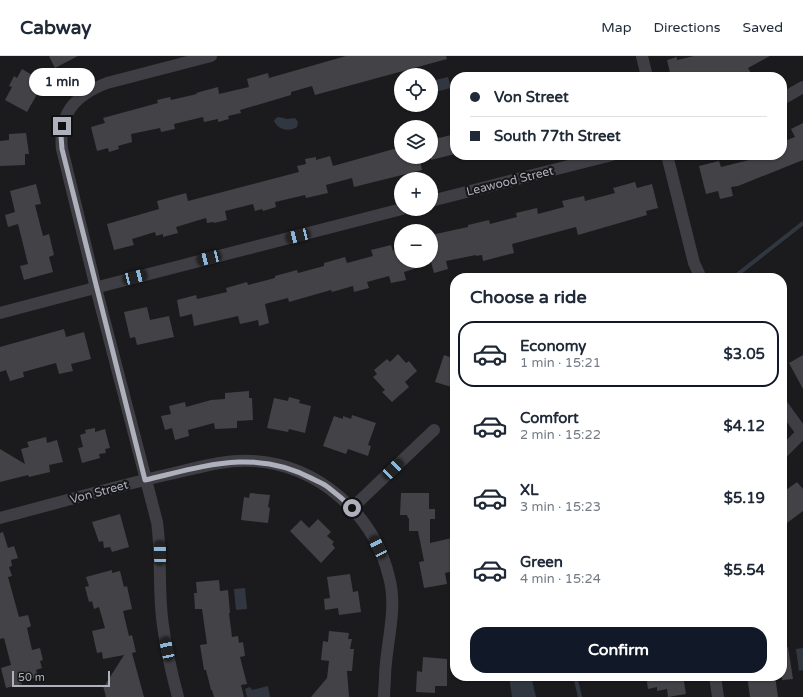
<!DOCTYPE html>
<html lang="en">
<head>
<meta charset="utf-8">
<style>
	:root { --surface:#fff; --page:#f2f2f3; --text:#1f2937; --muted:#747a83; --line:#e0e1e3; --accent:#111827 }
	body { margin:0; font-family:"Varela Round",sans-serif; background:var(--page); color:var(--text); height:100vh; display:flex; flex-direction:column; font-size:15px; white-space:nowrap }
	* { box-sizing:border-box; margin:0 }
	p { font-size:13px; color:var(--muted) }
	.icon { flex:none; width:22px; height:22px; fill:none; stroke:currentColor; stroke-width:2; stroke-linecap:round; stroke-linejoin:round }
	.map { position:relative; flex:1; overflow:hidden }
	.side { position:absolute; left:450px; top:217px; width:337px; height:408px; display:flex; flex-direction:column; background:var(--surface); border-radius:16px; box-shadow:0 1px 3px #0004 }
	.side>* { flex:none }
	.banner { position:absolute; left:450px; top:16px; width:337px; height:88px; border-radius:16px; box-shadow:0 1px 3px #0004; display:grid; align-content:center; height:88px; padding:0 20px; background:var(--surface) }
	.tools { position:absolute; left:394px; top:12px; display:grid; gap:8px }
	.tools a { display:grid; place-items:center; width:44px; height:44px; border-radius:50%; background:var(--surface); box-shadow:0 1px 3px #0004; font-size:20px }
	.scale { position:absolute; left:12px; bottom:10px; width:98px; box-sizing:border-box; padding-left:4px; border:2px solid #aeb0bc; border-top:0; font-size:11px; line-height:14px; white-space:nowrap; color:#aeb0bc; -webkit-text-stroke:3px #161618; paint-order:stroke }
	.end { position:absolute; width:18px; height:18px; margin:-9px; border:5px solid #aeb0bc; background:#111; box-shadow:0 0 0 2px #111 }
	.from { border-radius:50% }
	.bubble { position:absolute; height:28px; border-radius:14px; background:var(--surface); box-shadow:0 1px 3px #0004; font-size:13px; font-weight:800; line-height:28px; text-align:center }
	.car { position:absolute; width:12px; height:24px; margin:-12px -6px; border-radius:5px; box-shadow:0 0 3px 1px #0007; background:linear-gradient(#222 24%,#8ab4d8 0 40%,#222 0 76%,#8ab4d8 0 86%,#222 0) }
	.banner b { display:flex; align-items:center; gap:14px; height:38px; font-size:15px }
	.banner b+b { border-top:1px solid var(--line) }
	.banner i { width:10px; height:10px; background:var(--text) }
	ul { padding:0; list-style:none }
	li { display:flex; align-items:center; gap:12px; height:66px; margin:0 8px 6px; padding:0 12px; border:2px solid transparent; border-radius:16px }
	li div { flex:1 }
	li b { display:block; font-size:15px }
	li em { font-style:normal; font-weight:800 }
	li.on { border-color:var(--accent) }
	li>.icon { width:36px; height:36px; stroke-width:1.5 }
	h2 { padding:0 20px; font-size:18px; line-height:48px }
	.primary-button { display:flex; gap:8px; margin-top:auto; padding:8px 20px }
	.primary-button a { flex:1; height:46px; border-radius:16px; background:var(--accent); color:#fff; font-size:16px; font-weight:800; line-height:46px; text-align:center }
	header { display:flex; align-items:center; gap:24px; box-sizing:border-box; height:56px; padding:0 20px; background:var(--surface); border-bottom:1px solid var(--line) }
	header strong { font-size:19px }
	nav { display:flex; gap:22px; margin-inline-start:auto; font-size:14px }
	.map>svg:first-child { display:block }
	.water { fill:#313741 }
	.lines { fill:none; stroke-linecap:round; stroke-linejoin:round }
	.stream { stroke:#313741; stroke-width:4 }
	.building { fill:#434347 }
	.street { stroke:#3e3e44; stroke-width:12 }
	.route { stroke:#aeb0bc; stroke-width:5 }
	.labels { text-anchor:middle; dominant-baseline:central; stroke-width:4; stroke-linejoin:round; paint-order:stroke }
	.street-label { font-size:12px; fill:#aeb0bc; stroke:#161618 }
</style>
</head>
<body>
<header>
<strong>Cabway</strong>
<nav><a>Map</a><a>Directions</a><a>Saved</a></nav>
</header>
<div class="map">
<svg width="803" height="641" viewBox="0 0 803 641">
	<rect width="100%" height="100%" fill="#1b1b1d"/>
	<path class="water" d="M448,21L451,32L431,37V25Z
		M279,61L287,63L295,62L298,66L297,71C289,76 278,74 274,65L276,62Z
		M245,532L247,553L236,554L234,533Z
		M803,592V614L799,615L796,593Z
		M509,620H531L536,641H512Z
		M268,630L270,641H247L245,633L250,631L252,634Z"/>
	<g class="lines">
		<path class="stream" d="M733,222L803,167
			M575,620L580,641"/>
	</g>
	<path class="building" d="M49,0H78L55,12Z
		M346,0H446L447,3L315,39L312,30L291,36V39L240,54L241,57L228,60L229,63L218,66V63L204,66L203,61L174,68L175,73L161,76L160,72L131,78L132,86L118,90L119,93L109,96L108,92L97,95L91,71L105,67L103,62L158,47L157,44L170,41L171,44L197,38L196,37L218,31L219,38L249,31L247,23L268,17L269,22Z
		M694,0H770L748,12L753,21H671L667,4L677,1V4Z
		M22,13L44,26L27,56L5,44L12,31L9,30L14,20L17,22Z
		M803,67V104L738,130L731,131L733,140L720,143L718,135L706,138L699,110L719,105L721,111L749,104L747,99H782V86L795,81L791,73Z
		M26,77L29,98H25V109L0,110V85L9,84V78Z
		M455,78V98L431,104V84Z
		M401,91V101H419L422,114L354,131L352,122L326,129L328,137L306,142L305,139L275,146L276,151L263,155L262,153L255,155L253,148L225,155L227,164L214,167V166L207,167L206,162L176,171L178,177L163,181V178L156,180L155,176L132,183L134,189L114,194L107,168L159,153L157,145L186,137L188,145L299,116L297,110L306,108L305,103L316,101V104L330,100L333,110Z
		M635,126L637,132L652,128L658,152L646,155L647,159L578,179L576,171L512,188L514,197L483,205L482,199L476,200V199L446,205L448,213L434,217L431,206V179L468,171V169L489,164L490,168L517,161L516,157L537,152L538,158L564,151L562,145L584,140L585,145L615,137L613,132Z
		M36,128L41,148L35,149L43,180L49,178L54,199L49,201L53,216L24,224L20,210L28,208L18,168L8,171L5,159L15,156L10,135Z
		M391,189L393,195L401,193V205H430V208L404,216L406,224L391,227L389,220L367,226L369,232L354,236L353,230L332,236L331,234L289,246L288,242L265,248L269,267L259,270L258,264L240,268L238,260L194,270L192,258L180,261L177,244L196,239L197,243L227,236L226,232L247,226L248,229L275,222V220L297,214L298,217L324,210V207L345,201L347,207L373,200L371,194Z
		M147,251L150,264L169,260L174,281L137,289L135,281L130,282L124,256Z
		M64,273L66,281L84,276L91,303L71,308L73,315L59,318L56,307L23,316L24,321L10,325L6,314L0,316V291Z
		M398,298L406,307L409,305L417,315L405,326L409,331L392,346L382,336L385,334L373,321L377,318L374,314L387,303L390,306Z
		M444,299L455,303V332L435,326Z
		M803,299V333L789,307Z
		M249,335V342H252L253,364L237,365V372L215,373L214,367L188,374L189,380L175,384L172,372L165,374L161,360L171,358L169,350L185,346L186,351L211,344L225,343V337Z
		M289,341L300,344L299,347L311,350L305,377L289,373L288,376L267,372L274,342L288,345Z
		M352,359L376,367L368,389L371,390L368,400L348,393L346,398L323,390L334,360L343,363V360L351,363Z
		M95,372V376L105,373L110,392L105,393L106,397L99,398L100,402L82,407L78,392L83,391L80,379L86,377L85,374Z
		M46,381L47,387L57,384L63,406L49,409L50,416L29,421L28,419L0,426V393L25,408L21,393L29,391L27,386Z
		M797,426L803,433V455L787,467L782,460V437Z
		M250,437L270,439L268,451L270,452L268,467L241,464L244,441L249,442Z
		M401,437H429V453H435V463H430V487L452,482L455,498V515L445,517L447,528L424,532L419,506L424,505L418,475H409V462H408L407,459H400Z
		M120,458L129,491L112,496L110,491L104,492L103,485L99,486L92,466Z
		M318,463L331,476L327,480L334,486L332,488L335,492L321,507L290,475L301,464L309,472Z
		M3,476L8,492L14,490L18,502L11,504L12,510L9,511L12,520L8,521L19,561L28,559L31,570L27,572L32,594L40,592L43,604L40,605L42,612L36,614L38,621L21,626L22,628L6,632L1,612L11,609L4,582L0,583V477Z
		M112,514V517L120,515L124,531L127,530L132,553L123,555L129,580L132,579L136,596L132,597L144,641H106L103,630L105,629L124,599L103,603L102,596L97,597L92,575L105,572L99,551L94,553L92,545L89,546L85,531L89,530L86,521Z
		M350,518L353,536L358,535L361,556L339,559L338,552L325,554L324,543L330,542L327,521Z
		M219,524L220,535L228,534L230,557H229L232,581L238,580L239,587L243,586L245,600L240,601L247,628L241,629L244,641H214L212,634H211L206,614H204L200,589L207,588L202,553H195L194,537H197L196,526Z
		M329,575L349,577L348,583H352L350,593H354L352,615H347L349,641H311L327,622L329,605L321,604L323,585L328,586Z
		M788,591L793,623L782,624V592Z
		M423,601L447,603V630H435V637L416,636L417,615L422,616Z
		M646,620H683L686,638L668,641L667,633L657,635V631L648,633Z
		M747,620H775L778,641H750Z"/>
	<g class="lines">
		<path class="street" d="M642,0L647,21
			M782,43L803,31
			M667,99L694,207L701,222
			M431,145L612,99
			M0,257L106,229L402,153
			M782,349L803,378
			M782,397L803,376
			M352,452L434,374
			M0,462C57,447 113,431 170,418C197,412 225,403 253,405C318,409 374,458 389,521C398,553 386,587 385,620C385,627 384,634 384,641
			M715,620L718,641
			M178,641C170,611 163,581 161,550C159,522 161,494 157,466L96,232L62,93C58,58 75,39 107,27L211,0"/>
	</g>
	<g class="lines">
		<path class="route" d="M62,70L61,80L62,93L145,424C205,410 255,392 313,423C319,426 325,428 329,432C337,438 345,445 352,452"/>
	</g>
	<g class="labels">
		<g class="street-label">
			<text transform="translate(510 125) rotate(-14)">Leawood Street</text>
			<text transform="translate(99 436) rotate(-15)">Von Street</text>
		</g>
	</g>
</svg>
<div class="tools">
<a><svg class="icon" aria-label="locate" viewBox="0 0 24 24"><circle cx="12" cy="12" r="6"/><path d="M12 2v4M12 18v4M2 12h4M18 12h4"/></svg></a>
<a><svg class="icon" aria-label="layers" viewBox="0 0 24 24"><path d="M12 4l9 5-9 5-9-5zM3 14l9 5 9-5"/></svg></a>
<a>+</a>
<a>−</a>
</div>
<div class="scale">50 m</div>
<i class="end from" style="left:352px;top:452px"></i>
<i class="end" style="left:62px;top:70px"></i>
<div class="bubble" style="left:29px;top:12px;width:66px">1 min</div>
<i class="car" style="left:298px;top:180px;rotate:256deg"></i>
<i class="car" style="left:209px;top:202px;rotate:256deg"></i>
<i class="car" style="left:135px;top:221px;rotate:76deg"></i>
<i class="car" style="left:393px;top:413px;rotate:46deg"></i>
<i class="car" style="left:378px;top:491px;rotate:333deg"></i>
<i class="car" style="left:160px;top:497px;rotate:359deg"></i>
<i class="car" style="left:167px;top:593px;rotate:348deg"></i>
<div class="banner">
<b><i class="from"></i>Von Street</b>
<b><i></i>South 77th Street</b>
</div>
<section class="side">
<h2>Choose a ride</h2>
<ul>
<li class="on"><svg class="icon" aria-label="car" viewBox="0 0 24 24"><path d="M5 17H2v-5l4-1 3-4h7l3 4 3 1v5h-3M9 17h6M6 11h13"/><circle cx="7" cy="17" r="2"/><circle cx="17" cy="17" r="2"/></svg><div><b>Economy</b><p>1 min · 15:21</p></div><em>$3.05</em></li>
<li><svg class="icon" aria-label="car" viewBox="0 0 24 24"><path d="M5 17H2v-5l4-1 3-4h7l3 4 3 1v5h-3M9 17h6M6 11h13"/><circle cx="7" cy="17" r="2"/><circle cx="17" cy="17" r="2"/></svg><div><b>Comfort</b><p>2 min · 15:22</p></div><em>$4.12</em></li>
<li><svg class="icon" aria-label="car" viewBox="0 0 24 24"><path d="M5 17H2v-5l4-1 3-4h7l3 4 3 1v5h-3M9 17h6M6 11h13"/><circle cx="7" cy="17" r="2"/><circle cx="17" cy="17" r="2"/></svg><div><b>XL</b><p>3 min · 15:23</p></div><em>$5.19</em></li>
<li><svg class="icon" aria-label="car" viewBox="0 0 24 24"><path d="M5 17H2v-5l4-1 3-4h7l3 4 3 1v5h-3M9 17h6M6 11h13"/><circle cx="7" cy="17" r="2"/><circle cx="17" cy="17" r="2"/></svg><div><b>Green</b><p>4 min · 15:24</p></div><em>$5.54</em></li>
</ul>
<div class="primary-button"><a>Confirm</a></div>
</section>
</div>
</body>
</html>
